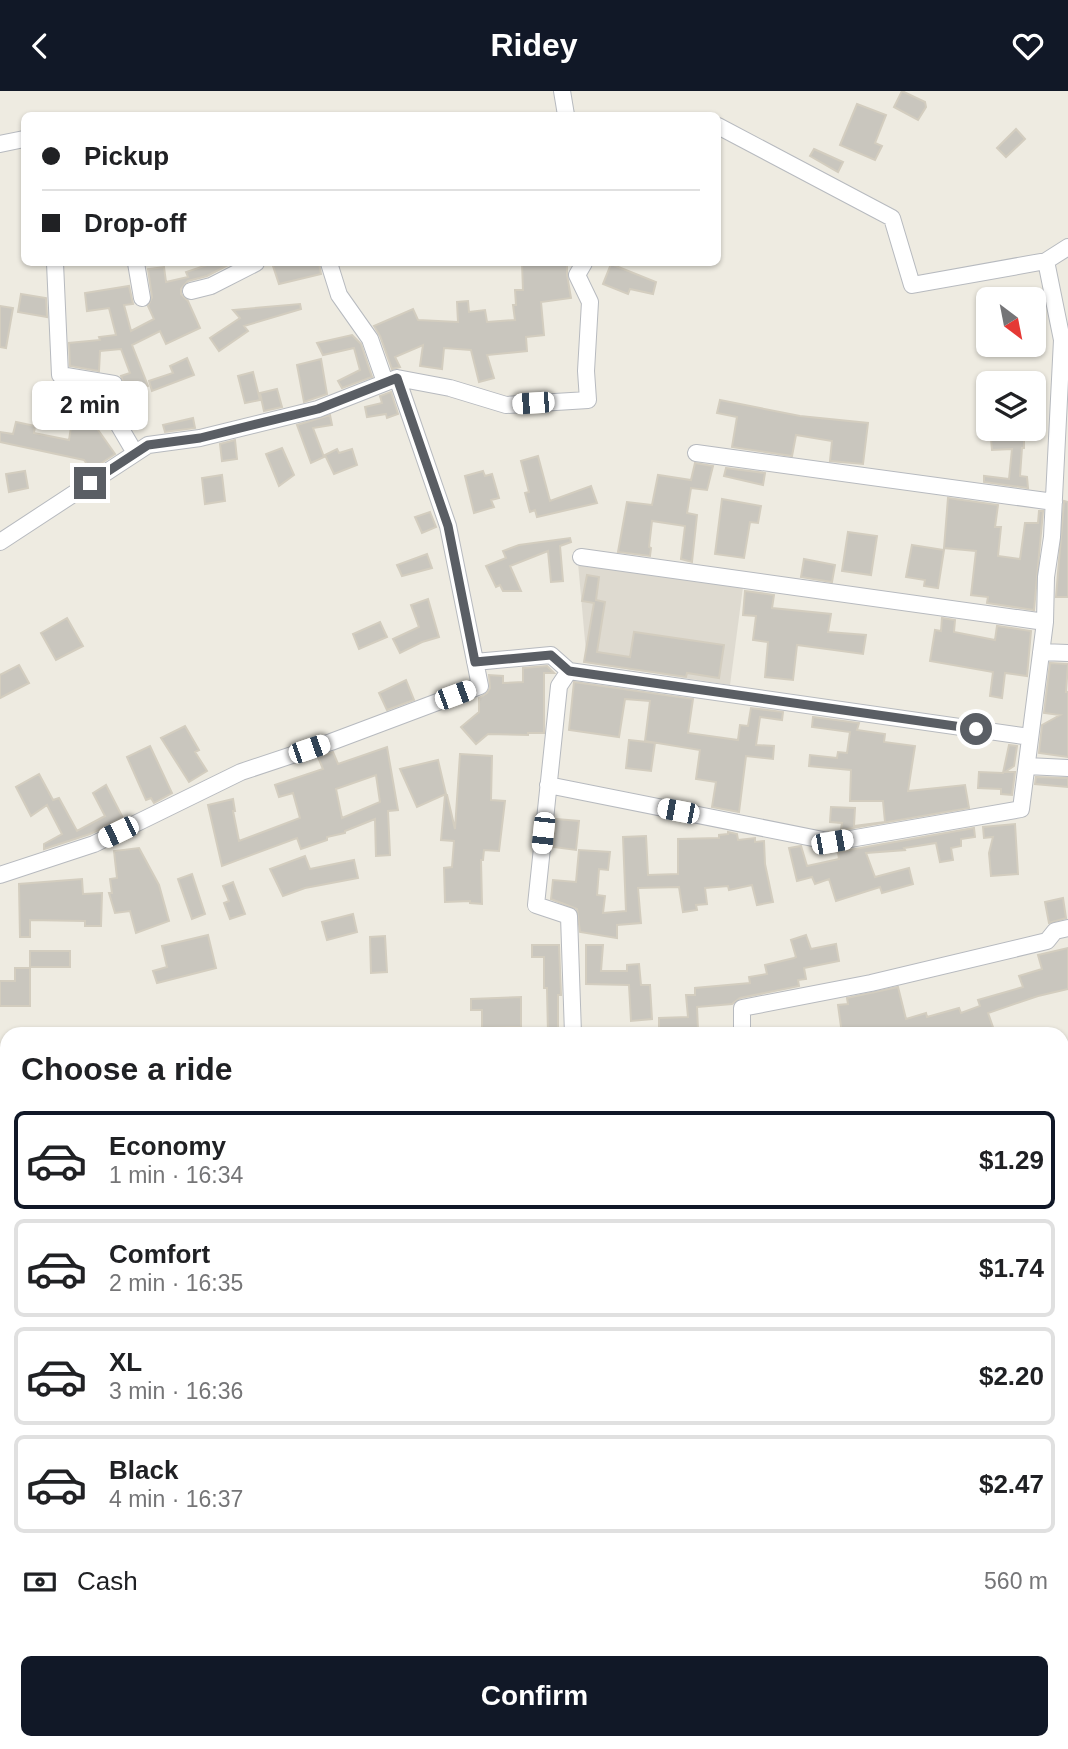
<!DOCTYPE html>
<html lang="en">
<head>
<meta charset="utf-8">
<style>
	:root { --surface:#fff; --page:#f6f6f6; --text:#202124; --muted:#757577; --line:#e0e0e0; --accent:#111827 }
	body { margin:0; font-family:Helvetica,sans-serif; background:var(--page); color:var(--text); height:100vh; display:flex; flex-direction:column; font-size:26px; white-space:nowrap }
	* { box-sizing:border-box; margin:0 }
	p { font-size:23px; color:var(--muted) }
	.icon { flex:none; width:38px; height:38px; fill:none; stroke:currentColor; stroke-width:2; stroke-linecap:round; stroke-linejoin:round }
	.map { position:relative; flex:1; overflow:hidden }
	.drawer { position:absolute; left:0px; top:936px; width:1069px; height:723px; display:flex; flex-direction:column; background:var(--surface); border-radius:21px 21px 0 0; box-shadow:0 2px 5px #0004 }
	.drawer>* { flex:none }
	.banner { position:absolute; left:21px; top:21px; width:700px; height:154px; border-radius:10px; box-shadow:0 2px 5px #0004; display:grid; align-content:center; height:154px; padding:0 21px; background:var(--surface) }
	.needle { width:46px; rotate:148deg }
	.tools { position:absolute; left:976px; top:196px; display:grid; gap:14px }
	.tools a { display:grid; place-items:center; width:70px; height:70px; border-radius:10px; background:var(--surface); box-shadow:0 2px 5px #0004; font-size:35px }
	.end { position:absolute; width:32px; height:32px; margin:-16px; border:9px solid #5a5e64; background:#fff; box-shadow:0 0 0 4px #fff }
	.from { border-radius:50% }
	.bubble { position:absolute; height:49px; border-radius:10px; background:var(--surface); box-shadow:0 2px 5px #0004; font-size:23px; font-weight:800; line-height:49px; text-align:center }
	.car { position:absolute; width:21px; height:42px; margin:-21px -10px; border-radius:9px; box-shadow:0 0 5px 2px #0007; background:linear-gradient(#fff 24%,#345 0 40%,#fff 0 76%,#345 0 86%,#fff 0) }
	.banner b { display:flex; align-items:center; gap:24px; height:66px; font-size:26px }
	.banner b+b { border-top:2px solid var(--line) }
	.banner i { width:18px; height:18px; background:var(--text) }
	ul { padding:0; list-style:none }
	li { display:flex; align-items:center; gap:21px; height:98px; margin:0 14px 10px; padding:0 7px; border:4px solid var(--line); border-radius:10px }
	li div { flex:1 }
	li b { display:block; font-size:26px }
	li em { font-style:normal; font-weight:800 }
	li.active { border-color:var(--accent) }
	li>.icon { width:63px; height:63px; stroke-width:1.5 }
	h2 { padding:0 21px; font-size:32px; line-height:84px }
	.pay { display:flex; align-items:center; gap:18px; height:77px; padding:0 21px; font-size:26px }
	.pay p { margin-inline-start:auto }
	.button { display:flex; gap:14px; margin-top:auto; padding:14px 21px }
	.button a { flex:1; height:80px; border-radius:10px; background:var(--accent); color:#fff; font-size:28px; font-weight:800; line-height:80px; text-align:center }
	header { display:flex; justify-content:space-between; align-items:center; height:91px; padding:0 21px; background:var(--accent); color:#fff; font-size:32px; font-weight:800 }
	.map>svg:first-child { display:block }
	.education { fill:#dedad0 }
	.building { fill:#c9c6be; stroke:#d3cdbf; stroke-width:2; fill-rule:evenodd }
	.lines { fill:none; stroke-linecap:round; stroke-linejoin:round }
	.minor-casing { stroke:#b7babf; stroke-width:18 }
	.minor { stroke:#fff; stroke-width:16 }
	.route { stroke:#5a5e64; stroke-width:9 }
</style>
</head>
<body>
<header><svg class="icon" aria-label="back" viewBox="0 0 24 24"><path d="M15 5l-7 7 7 7"/></svg>Ridey<svg class="icon" aria-label="heart" viewBox="0 0 24 24"><path d="M12 20l-8-8c-3-5 5-10 8-4 3-6 11-1 8 4z"/></svg></header>
<div class="map">
<svg width="1068" height="1658" viewBox="0 0 1068 1658">
	<rect width="100%" height="100%" fill="#eeebe1"/>
	<path class="education" d="M578,472L743,496L730,594L587,572Z"/>
	<path class="building" d="M902,0L925,11L926,16L918,29L894,16Z
		M857,13L886,24L875,52L882,55L875,69L840,54Z
		M1016,38L1025,48L1006,66L997,57Z
		M814,58L843,71L838,81L810,65Z
		M213,172L230,173L207,185L188,190L181,198V203L188,210L200,237L166,253L160,240L132,254L148,295L127,303L121,285L130,282L121,258L100,260L99,280L70,275L69,252L100,249L99,246L116,244L109,217L87,220L85,202L129,195L133,213L124,214L131,240L154,228L148,215L152,206L148,178L164,176L166,191L188,186L186,181Z
		M272,172H319L321,183L279,193Z
		M522,172H567V184L571,207L541,211L544,244L526,246L527,260L487,264L494,287L479,291L471,259L444,257L442,278L420,275L423,254L395,266L400,276L392,278L380,245L374,235L413,218L418,229L458,231L457,211L468,210L469,221L485,219L487,231L515,229L513,214H516L515,199H523Z
		M611,173L656,191L653,203L630,198L628,203L603,193Z
		M21,203L46,207L47,226L18,221Z
		M300,213L301,218L244,235L248,240L219,260L210,247L240,227L233,219Z
		M0,215L13,217L6,257L0,256Z
		M352,244L361,253L372,286L342,297L338,290L360,279L354,257L323,264L317,252Z
		M187,267L194,284L152,300L149,290L173,282L170,275Z
		M321,268L327,303L304,311L297,274Z
		M253,281L260,309L245,312L238,285Z
		M277,298L282,316L264,320L260,302Z
		M391,301L398,323L387,327L386,323L367,326L365,316L382,312L380,305Z
		M101,302H106L108,336H96L115,363L91,379L84,369L0,351V341L13,343L16,331L35,335L34,342L69,349L73,324L61,318L67,305L103,323Z
		M720,309L800,325L868,332L863,373L830,370L832,350L796,344L792,365L732,356L737,326L717,322Z
		M330,324L332,334L313,337L324,366L311,372L297,334Z
		M193,327L195,337L165,341L163,334Z
		M1024,345V357H1022L1020,385L1027,386L1028,397L984,391V385L1009,388L1012,358L992,359L991,348Z
		M235,349L237,368L222,370L220,353Z
		M282,357L294,384L279,395L266,363Z
		M337,358L339,362L352,358L357,374L334,383L325,364Z
		M538,365L550,410L591,395L597,412L537,426L535,419L530,421L525,402L529,401L521,370Z
		M695,372L713,375L707,399L691,397L687,422L697,424L692,471L681,468L685,435L652,430L649,456L651,457L650,465L618,461L627,411L652,414L658,384L691,389Z
		M726,377L765,382L763,394L724,385Z
		M25,380L28,397L9,401L6,383Z
		M483,380L485,385L492,383L499,407L491,409L494,416L474,422L465,385Z
		M222,384L225,410L205,413L202,387Z
		M948,407L998,414L995,436H1001L998,465L1020,468L1025,432H1038L1039,420H1043L1034,519L987,512L988,506L971,504L976,460L944,457Z
		M722,408L761,415L758,432L750,431L744,467L715,463Z
		M1064,410L1068,411V506H1056Z
		M430,421L436,436L422,442L415,426Z
		M848,441L877,445L871,484L842,480Z
		M570,447L571,451L560,455L563,490L551,491L548,460L510,475L521,500H503L500,494L496,496L486,475L506,467L503,460L519,454Z
		M912,454L944,459L938,497L924,495L925,489L906,486Z
		M427,463L432,477L402,485L397,474Z
		M804,468L835,474L832,491L801,486Z
		M587,484L599,486L596,509L605,511L597,561L630,566L634,541L724,554L719,587L687,582L686,586L584,571L594,512L582,510Z
		M745,500L774,504L772,517L831,523L828,541L866,544L863,563L797,554L793,589L765,586L768,551L753,549L756,525L743,524Z
		M428,508L439,546L422,551L400,562L393,548L419,536L411,514Z
		M67,527L83,555L56,569L41,542Z
		M942,527L955,529L954,541L995,549L997,535L1031,540L1027,585L1005,582L1002,607L990,605L993,581L930,570L935,539L941,540Z
		M380,531L387,546L359,558L353,543Z
		M1050,572L1068,573L1066,601H1068V666L1039,662L1042,634L1060,624L1044,622Z
		M19,574L29,592L0,607V584Z
		M547,575L554,582H544V642H528V644L488,643L476,653L461,636L479,621V607L487,602L490,597L489,584L503,585V592L523,591V577Z
		M406,589L414,609L387,619L379,602Z
		M574,591L693,608L688,642L738,649L740,634L748,635L751,617L783,621L782,629L760,626L756,654L774,655L773,668L746,665L739,721L712,716L716,691L696,688L700,659L645,650L650,610L625,608L619,646L569,639Z
		M813,626L859,632L857,639L885,643L884,651L915,655L908,700L965,694L969,717L841,739L842,732L830,731L831,716L855,717L854,735L885,731L883,710H850L851,679L809,675L810,664L837,667L838,661L847,662L850,641L812,636Z
		M185,635L199,659L195,661L207,680L189,691L161,647Z
		M629,649L655,652L651,680L626,677Z
		M1009,654L1017,655L1014,675L1005,681H1015L1012,704L1001,703V698L978,697L979,681L1003,682Z
		M150,655L172,702L154,712L151,707L146,709L127,666Z
		M387,656L398,719L388,720L390,764L376,765L375,728L345,740V742L327,746V749L301,758L297,747L222,775L208,714L233,708L235,720H233L239,750L300,727L293,702L279,706L275,694L323,678L318,666L333,661L338,673ZM376,684L380,711L342,727L336,698Z
		M460,663L492,665L491,709L505,710L499,760L484,759L483,769H481L482,813L470,812V810L445,811L444,777L452,776L454,750L441,749L445,704H447L455,738Z
		M438,669L446,703L417,716L400,678Z
		M39,683L53,709L59,707L77,740L105,725L93,702L106,694L123,727L90,743L44,758V753L62,743L47,714L31,725L16,696Z
		M1036,686L1068,687V696L1035,693Z
		M556,728L579,730L576,759L553,756Z
		M1015,733L1018,783L991,785L989,762L993,746L984,747L983,736Z
		M974,737L975,746L961,748V755L951,757L953,769L940,771L936,752L911,756L904,757L905,759L866,762L875,786L909,777L913,793L882,802L880,796L836,810L829,788L815,793L812,786L797,790L789,757L801,755L807,775L839,768L838,761Z
		M728,741L737,743L738,749L755,747V751L764,750L765,773L773,811L757,814L752,794L729,799L728,795L705,797L707,813L696,814L697,819L683,821L679,796L638,797L641,832L617,834V847L580,841L577,818L551,808L553,789L576,791L579,759L610,761L608,779L599,778L597,804L605,805L603,822L626,820L623,746L646,745L648,784L678,783V748L719,747V744L728,743Z
		M139,757L159,794L169,830L136,842L130,820L115,822L109,802H112L110,788L117,787L114,760Z
		M305,765L310,778L354,769L358,787L305,797L283,805L270,778Z
		M192,783L205,823L192,828L178,788Z
		M82,788L83,803L102,802L101,835H85V830L30,829V846H20L19,793Z
		M233,791L245,823L230,828L224,812L229,810L223,795Z
		M1063,807L1066,827L1049,832L1045,811Z
		M353,823L357,841L327,849L322,831Z
		M208,844L216,877L157,892L153,880L167,876L162,855Z
		M806,844L811,858L836,853L839,870L804,877L806,888L798,889L799,895L740,907L732,913L697,916L698,939L659,941V927L688,926L686,904H695V897L750,892L749,886L767,883L765,874L794,867L796,866L791,849Z
		M385,845L387,881L371,882L370,846Z
		M532,854H559L561,904H558V943H548L547,897H544V866H532Z
		M586,854H603L601,880H627V874L639,873L641,894H650L652,928L631,930L629,894L586,893Z
		M1068,857V898L1038,905L988,922L994,939L981,943H885L884,937L842,943L838,914L848,913L847,907L898,896L906,928L926,922L927,926L959,917L961,922L980,915L978,909L1023,896L1019,885L1042,878L1038,864Z
		M30,860H70V876H30Z
		M15,877H30V915H0V890H15Z
		M521,906V936L482,937V919H471V908Z"/>
	<g class="lines">
		<g class="minor-casing">
			<path id="minor" d="M562,0L566,24
				M718,35L892,127L912,194L1046,170L1068,156
				M0,53L24,48
				M55,172L60,284L114,293L116,299L118,333L135,362
				M136,172L142,207
				M329,172L339,204L370,248L385,291
				M191,200L211,195L256,172
				M696,362L1054,411
				M0,451L148,354L200,347L318,318L397,287
				M581,466L1045,531
				M1041,561L1068,562
				M475,571L551,564L569,580L1030,646
				M569,580L559,595L536,814L569,825L573,943
				M1027,675L1068,677
				M548,694L833,751L1021,718L1045,531L1046,486L1052,446L1062,249L1046,170
				M0,784L94,753L241,681L331,651L480,595L448,435L397,287L450,297L506,314L588,309L586,280L590,211L577,184L584,172
				M739,943H742V917L871,892L1047,850L1055,840L1068,837
				M1062,1422L1068,1418"/>
		</g>
		<use href="#minor" class="minor"/>
	</g>
	<g class="lines">
		<path class="route" d="M90,392L148,354L200,347L318,318L397,287L448,435L475,571L551,564L569,580L976,638"/>
	</g>
</svg>
<div class="tools">
<a><svg class="needle" viewBox="-14 -14 28 28"><path d="M0-13l5 13h-10z" fill="#e53935"/><path d="M0 13l5-13h-10z" fill="#757577"/></svg></a>
<a><svg class="icon" aria-label="layers" viewBox="0 0 24 24"><path d="M12 4l9 5-9 5-9-5zM3 14l9 5 9-5"/></svg></a>
</div>
<i class="end from" style="left:976px;top:638px"></i>
<i class="end" style="left:90px;top:392px"></i>
<div class="bubble" style="left:32px;top:290px;width:116px">2 min</div>
<i class="car" style="left:533px;top:312px;rotate:266deg"></i>
<i class="car" style="left:455px;top:604px;rotate:70deg"></i>
<i class="car" style="left:309px;top:658px;rotate:71deg"></i>
<i class="car" style="left:678px;top:720px;rotate:281deg"></i>
<i class="car" style="left:118px;top:741px;rotate:244deg"></i>
<i class="car" style="left:543px;top:742px;rotate:186deg"></i>
<i class="car" style="left:832px;top:751px;rotate:80deg"></i>
<div class="banner">
<b><i class="from"></i>Pickup</b>
<b><i></i>Drop-off</b>
</div>
<section class="drawer">
<h2>Choose a ride</h2>
<ul>
<li class="active"><svg class="icon" aria-label="car" viewBox="0 0 24 24"><path d="M5 17H2v-5l4-1 3-4h7l3 4 3 1v5h-3M9 17h6M6 11h13"/><circle cx="7" cy="17" r="2"/><circle cx="17" cy="17" r="2"/></svg><div><b>Economy</b><p>1 min · 16:34</p></div><em>$1.29</em></li>
<li><svg class="icon" aria-label="car" viewBox="0 0 24 24"><path d="M5 17H2v-5l4-1 3-4h7l3 4 3 1v5h-3M9 17h6M6 11h13"/><circle cx="7" cy="17" r="2"/><circle cx="17" cy="17" r="2"/></svg><div><b>Comfort</b><p>2 min · 16:35</p></div><em>$1.74</em></li>
<li><svg class="icon" aria-label="car" viewBox="0 0 24 24"><path d="M5 17H2v-5l4-1 3-4h7l3 4 3 1v5h-3M9 17h6M6 11h13"/><circle cx="7" cy="17" r="2"/><circle cx="17" cy="17" r="2"/></svg><div><b>XL</b><p>3 min · 16:36</p></div><em>$2.20</em></li>
<li><svg class="icon" aria-label="car" viewBox="0 0 24 24"><path d="M5 17H2v-5l4-1 3-4h7l3 4 3 1v5h-3M9 17h6M6 11h13"/><circle cx="7" cy="17" r="2"/><circle cx="17" cy="17" r="2"/></svg><div><b>Black</b><p>4 min · 16:37</p></div><em>$2.47</em></li>
</ul>
<div class="pay"><svg class="icon" aria-label="cash" viewBox="0 0 24 24"><path d="M3 7h18v10H3z"/><circle cx="12" cy="12" r="2"/></svg>Cash<p>560 m</p></div>
<div class="button"><a>Confirm</a></div>
</section>
</div>
</body>
</html>
